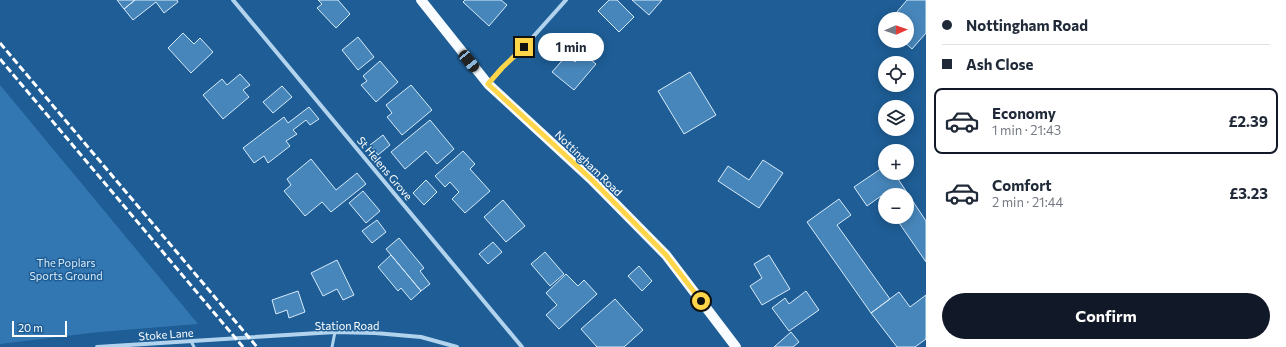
<!DOCTYPE html>
<html lang="en">
<head>
<meta charset="utf-8">
<style>
	:root { --surface:#fff; --page:#f6f6f7; --text:#1f2937; --muted:#747a83; --line:#e0e1e3; --accent:#111827 }
	body { margin:0; font-family:Commissioner,sans-serif; background:var(--page); color:var(--text); height:100vh; display:flex; flex-direction:column; font-size:15px; white-space:nowrap }
	* { box-sizing:border-box; margin:0 }
	p { font-size:13px; color:var(--muted) }
	.icon { flex:none; width:22px; height:22px; fill:none; stroke:currentColor; stroke-width:2; stroke-linecap:round; stroke-linejoin:round }
	.map { position:relative; flex:1; overflow:hidden }
	.sheet { display:flex; flex-direction:column; background:var(--surface); width:360px }
	.sheet>* { flex:none }
	.top-card { display:grid; align-content:center; height:88px; padding:0 16px; background:var(--surface) }
	.needle { width:26px; rotate:88deg }
	.tools { position:absolute; left:878px; top:12px; display:grid; gap:8px }
	.tools a { display:grid; place-items:center; width:36px; height:36px; border-radius:50%; background:var(--surface); box-shadow:0 2px 10px #0003; font-size:20px }
	.scale { position:absolute; left:12px; bottom:10px; width:55px; box-sizing:border-box; padding-left:4px; border:2px solid #fff; border-top:0; font-size:11px; line-height:14px; white-space:nowrap; color:#fff; -webkit-text-stroke:3px #1e5d95; paint-order:stroke }
	.end { position:absolute; width:18px; height:18px; margin:-9px; border:5px solid #ffd54a; background:#111; box-shadow:0 0 0 2px #111 }
	.from { border-radius:50% }
	.bubble { position:absolute; height:28px; border-radius:14px; background:var(--surface); box-shadow:0 2px 10px #0003; font-size:13px; font-weight:700; line-height:28px; text-align:center }
	.car { position:absolute; width:12px; height:24px; margin:-12px -6px; border-radius:5px; box-shadow:0 0 3px 1px #0007; background:linear-gradient(#222 24%,#8ab4d8 0 40%,#222 0 76%,#8ab4d8 0 86%,#222 0) }
	.top-card b { display:flex; align-items:center; gap:14px; height:38px; font-size:15px }
	.top-card b+b { border-top:1px solid var(--line) }
	.top-card i { width:10px; height:10px; background:var(--text) }
	ul { padding:0; list-style:none }
	li { display:flex; align-items:center; gap:12px; height:66px; margin:0 8px 6px; padding:0 8px; border:2px solid transparent; border-radius:8px }
	li div { flex:1 }
	li b { display:block; font-size:15px }
	li em { font-style:normal; font-weight:700 }
	li.current { border-color:var(--accent) }
	li>.icon { width:36px; height:36px; stroke-width:1.5 }
	.primary-button { display:flex; gap:8px; margin-top:auto; padding:8px 16px }
	.primary-button a { flex:1; height:46px; border-radius:24px; background:var(--accent); color:#fff; font-size:16px; font-weight:700; line-height:46px; text-align:center }
	main { display:flex; flex:1; min-height:0 }
	.map>svg:first-child { display:block }
	.green { fill:#3377b2 }
	.building { fill:#4786bb; stroke:#d8ebfa }
	.lines { fill:none; stroke-linecap:round; stroke-linejoin:round }
	.lane { stroke:#b2d3ee; stroke-width:3 }
	.street { stroke:#b2d3ee; stroke-width:4 }
	.primary { stroke:#f9fcff; stroke-width:10 }
	.rail { stroke:#fff; stroke-width:3; stroke-dasharray:7 3; stroke-linecap:butt }
	.route { stroke:#ffd54a; stroke-width:5 }
	.labels { text-anchor:middle; dominant-baseline:central; stroke-width:3; stroke-linejoin:round; paint-order:stroke }
	.street-label { font-size:11px; fill:#fff; stroke:#1e5d95 }
	.park-label { font-size:11px; fill:#d8ebfa; stroke:#1e5d95 }
</style>
</head>
<body>
<main>
<div class="map">
<svg width="926" height="347" viewBox="0 0 926 347">
	<rect width="100%" height="100%" fill="#1e5d95"/>
	<path class="green" d="M0,85L198,324L99,332L0,344Z"/>
	<path class="building" d="M117,0H135L124,9Z
		M135,0H177L178,2L164,13L156,2L133,20L124,9Z
		M318,0H338L350,14L336,28L317,8L322,4Z
		M465,0H501L507,5L489,26L463,2Z
		M609,0H617L634,17L619,32L598,11Z
		M632,0H662L649,15Z
		M907,0H926V33L912,49L903,41H907V19H891Z
		M183,33L194,44L200,38L213,52L191,73L168,48Z
		M358,37L374,57L358,70L342,50Z
		M583,53L596,64L574,90L552,72L567,55L575,62Z
		M380,61L398,82L376,102L361,85L367,81L363,76Z
		M690,72L716,115L684,134L658,91Z
		M240,74L250,85L243,90L249,97L223,119L203,95L222,79L227,85Z
		M411,85L432,110L402,135L387,117L392,113L386,105Z
		M282,86L292,97L273,113L263,102Z
		M309,107L319,119L310,125L306,120L293,130L297,134L286,141L290,146L268,163L264,156L254,163L243,148L284,117L288,123Z
		M430,120L454,149L437,164L426,151L405,169L391,152Z
		M383,135L390,145L378,155L370,145Z
		M463,151L475,164L470,169L490,191L465,213L452,199L459,192L450,182L445,187L435,176Z
		M311,159L336,190L357,173L366,184L331,212L322,202L305,216L284,191L291,185L287,179Z
		M763,160L783,173L759,208L718,181L728,166L749,180Z
		M885,166V173H894L926,221V262L895,217H907V195H885V202L881,196L867,206L854,187Z
		M426,180L437,192L424,205L413,193Z
		M363,191L380,211L366,223L349,203Z
		M839,199L851,215L837,225L890,299L871,313L807,222Z
		M503,200L525,226L506,242L484,217Z
		M377,220L386,232L372,243L362,231Z
		M399,238L424,268L420,271L430,284L421,291L386,249Z
		M493,242L502,252L488,264L479,254Z
		M545,252L564,274L550,286L531,264Z
		M391,255L421,291L411,300L401,288L398,291L378,267Z
		M769,255L790,289L762,305L750,286L762,278L754,264Z
		M337,260L354,295L343,300L337,289L323,296L311,273Z
		M639,266L652,281L642,291L628,276Z
		M566,274L578,286L584,280L597,294L559,329L546,315L557,305L546,293Z
		M298,291L305,312L289,318L287,310L276,314L272,300Z
		M806,291L819,310L789,331L772,308L785,298L789,304Z
		M899,292L910,307L926,295V339L915,347H897L871,313Z
		M615,299L643,330L624,347H597L581,329Z
		M791,332L799,342L793,347H774Z"/>
	<g class="lines">
		<path class="lane" d="M191,341L194,347
			M332,347L335,332"/>
		<path class="street" d="M233,0L522,347
			M489,83L502,68L524,47L566,0
			M97,347L335,332L375,333L421,337L457,347"/>
		<path class="primary" d="M421,0L488,84L591,179L666,255L736,347"/>
		<path class="rail" d="M0,43L257,347
			M0,59L243,347"/>
	</g>
	<g class="lines">
		<path class="route" d="M524,47L502,68L488,84L591,179L666,255L701,301"/>
	</g>
	<g class="labels">
		<g class="street-label">
			<text transform="translate(589 163) rotate(44)">Nottingham Road</text>
			<text transform="translate(385 168) rotate(50)">St Helens Grove</text>
			<text x="347" y="325">Station Road</text>
			<text transform="translate(166 334) rotate(-4)">Stoke Lane</text>
		</g>
		<g class="park-label">
			<text x="66" y="262">The Poplars<tspan x="66" dy="13">Sports Ground</tspan></text>
		</g>
	</g>
</svg>
<div class="tools">
<a><svg class="needle" viewBox="-14 -14 28 28"><path d="M0-13l5 13h-10z" fill="#e53935"/><path d="M0 13l5-13h-10z" fill="#747a83"/></svg></a>
<a><svg class="icon" aria-label="locate" viewBox="0 0 24 24"><circle cx="12" cy="12" r="6"/><path d="M12 2v4M12 18v4M2 12h4M18 12h4"/></svg></a>
<a><svg class="icon" aria-label="layers" viewBox="0 0 24 24"><path d="M12 4l9 5-9 5-9-5zM3 14l9 5 9-5"/></svg></a>
<a>+</a>
<a>−</a>
</div>
<div class="scale">20 m</div>
<i class="end from" style="left:701px;top:301px"></i>
<i class="end" style="left:524px;top:47px"></i>
<div class="bubble" style="left:538px;top:33px;width:66px">1 min</div>
<i class="car" style="left:469px;top:61px;rotate:141deg"></i>
</div>
<section class="sheet">
<div class="top-card">
<b><i class="from"></i>Nottingham Road</b>
<b><i></i>Ash Close</b>
</div>
<ul>
<li class="current"><svg class="icon" aria-label="car" viewBox="0 0 24 24"><path d="M5 17H2v-5l4-1 3-4h7l3 4 3 1v5h-3M9 17h6M6 11h13"/><circle cx="7" cy="17" r="2"/><circle cx="17" cy="17" r="2"/></svg><div><b>Economy</b><p>1 min · 21:43</p></div><em>£2.39</em></li>
<li><svg class="icon" aria-label="car" viewBox="0 0 24 24"><path d="M5 17H2v-5l4-1 3-4h7l3 4 3 1v5h-3M9 17h6M6 11h13"/><circle cx="7" cy="17" r="2"/><circle cx="17" cy="17" r="2"/></svg><div><b>Comfort</b><p>2 min · 21:44</p></div><em>£3.23</em></li>
</ul>
<div class="primary-button"><a>Confirm</a></div>
</section>
</main>
</body>
</html>
